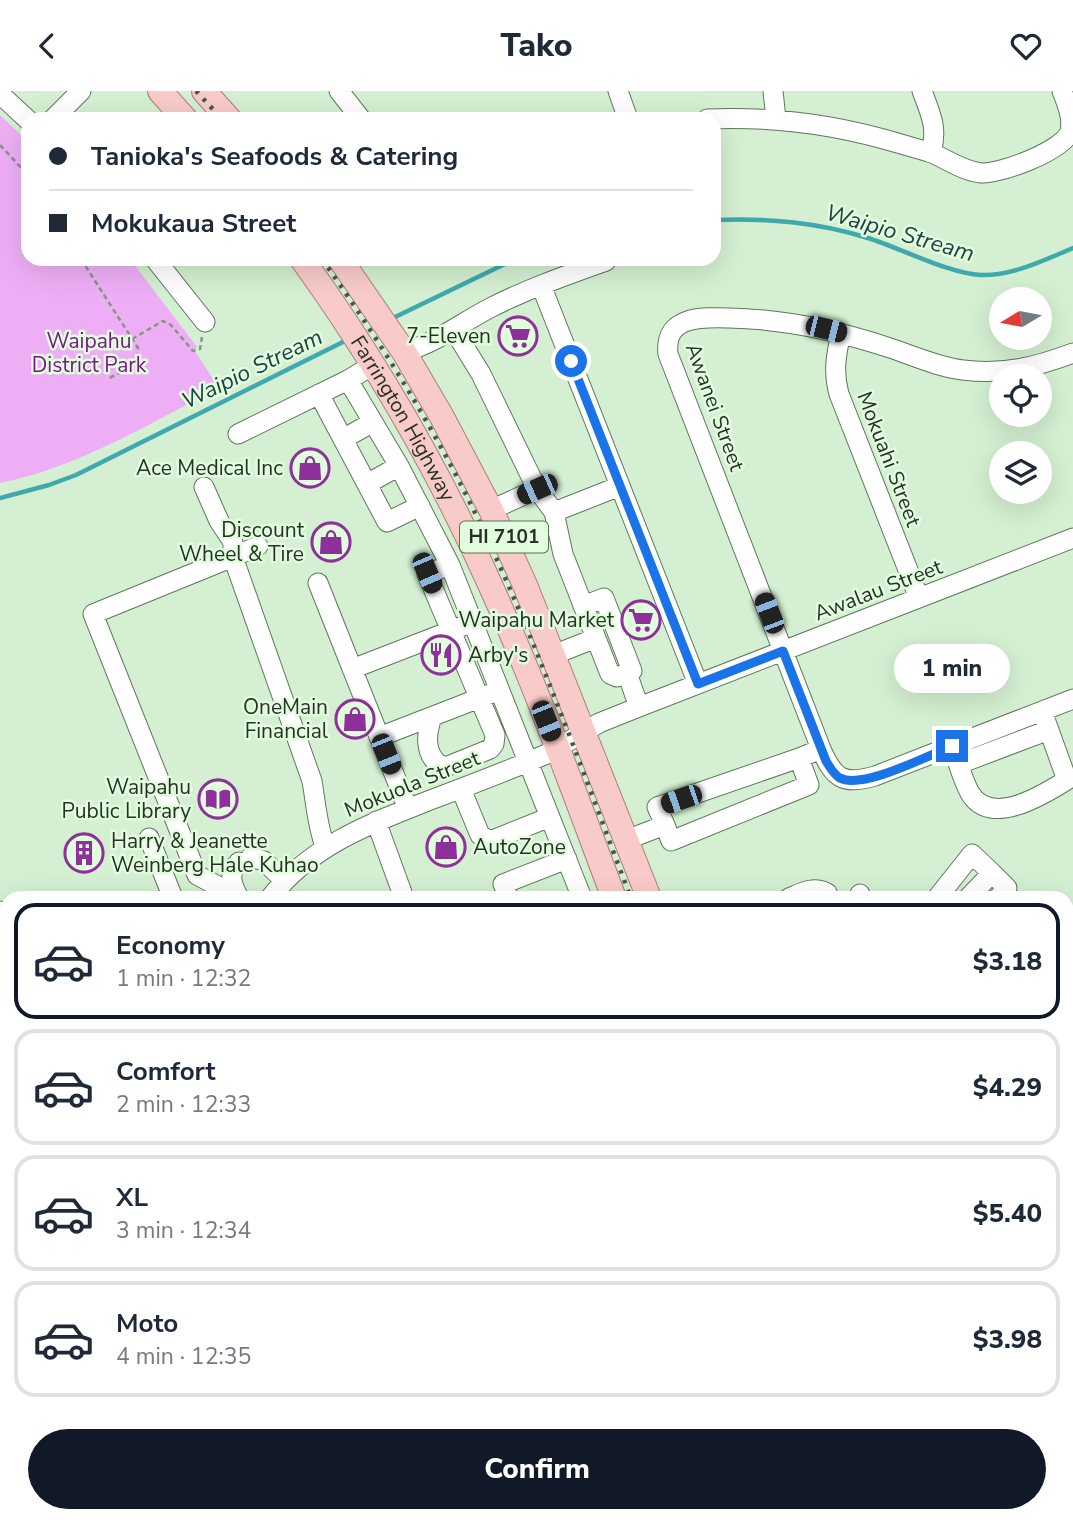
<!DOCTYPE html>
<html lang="en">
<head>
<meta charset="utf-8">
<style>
	:root { --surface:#fff; --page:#f6f6f7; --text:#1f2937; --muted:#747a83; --line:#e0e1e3; --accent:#111827 }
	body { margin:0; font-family:"Nunito Sans",sans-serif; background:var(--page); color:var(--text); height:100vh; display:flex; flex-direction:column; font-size:26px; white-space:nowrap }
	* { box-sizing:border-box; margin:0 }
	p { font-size:23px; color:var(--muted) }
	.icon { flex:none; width:38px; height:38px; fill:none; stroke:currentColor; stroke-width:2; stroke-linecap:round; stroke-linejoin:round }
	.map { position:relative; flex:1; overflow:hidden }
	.panel { position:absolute; left:0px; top:800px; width:1074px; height:632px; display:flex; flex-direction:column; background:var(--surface); border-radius:21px 21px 0 0; box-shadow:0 7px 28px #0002 }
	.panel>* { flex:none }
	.hud { position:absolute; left:21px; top:21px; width:700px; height:154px; border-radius:21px; box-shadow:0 7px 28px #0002; display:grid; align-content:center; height:154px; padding:0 28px; background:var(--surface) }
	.needle { width:46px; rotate:260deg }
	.tools { position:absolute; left:989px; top:196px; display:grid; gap:14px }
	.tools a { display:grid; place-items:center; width:63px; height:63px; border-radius:50%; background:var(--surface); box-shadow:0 7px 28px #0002; font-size:35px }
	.end { position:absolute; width:32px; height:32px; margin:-16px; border:9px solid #1a73e8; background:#fff; box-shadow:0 0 0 4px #fff }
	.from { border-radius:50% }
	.bubble { position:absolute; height:49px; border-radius:24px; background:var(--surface); box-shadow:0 7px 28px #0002; font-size:23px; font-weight:800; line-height:49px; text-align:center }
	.car { position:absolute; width:21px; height:42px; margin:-21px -10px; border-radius:9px; box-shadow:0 0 5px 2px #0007; background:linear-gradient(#222 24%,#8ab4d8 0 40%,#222 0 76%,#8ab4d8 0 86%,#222 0) }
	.hud b { display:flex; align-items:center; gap:24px; height:66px; font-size:26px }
	.hud b+b { border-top:2px solid var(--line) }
	.hud i { width:18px; height:18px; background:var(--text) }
	ul { padding:12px 0 0; list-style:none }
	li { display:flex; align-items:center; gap:21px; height:116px; margin:0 14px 10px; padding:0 14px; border:4px solid var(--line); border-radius:21px }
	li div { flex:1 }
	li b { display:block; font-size:26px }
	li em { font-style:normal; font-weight:800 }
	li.selected { border-color:var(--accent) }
	li>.icon { width:63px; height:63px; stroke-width:1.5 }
	.cta { display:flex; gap:14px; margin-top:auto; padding:14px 28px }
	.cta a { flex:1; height:80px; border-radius:42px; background:var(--accent); color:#fff; font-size:28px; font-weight:800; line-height:80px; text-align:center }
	header { display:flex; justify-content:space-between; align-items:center; height:91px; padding:0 28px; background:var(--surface); font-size:32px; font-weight:800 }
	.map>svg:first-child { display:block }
	.green { fill:#eeaef6 }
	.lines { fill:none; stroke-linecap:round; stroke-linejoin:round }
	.stream { stroke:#3fa9ad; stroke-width:4.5 }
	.minor-casing { stroke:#5f775c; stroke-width:21 }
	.major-casing { stroke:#ac7e78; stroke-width:26 }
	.path { stroke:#839681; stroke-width:2.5; stroke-dasharray:5 3.5; stroke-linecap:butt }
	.minor { stroke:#fff; stroke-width:19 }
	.major { stroke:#f8cbc8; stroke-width:24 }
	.rail { stroke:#495748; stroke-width:4.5; stroke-dasharray:3.5 7; stroke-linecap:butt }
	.route { stroke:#1a73e8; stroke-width:9 }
	.labels { text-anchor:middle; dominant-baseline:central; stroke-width:5; stroke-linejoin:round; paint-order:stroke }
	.shield { fill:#e1fdde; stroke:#5f6e5d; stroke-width:2 }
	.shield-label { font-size:19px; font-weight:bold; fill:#273126 }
	.poi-label { font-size:21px; fill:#273126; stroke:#e1fdde; text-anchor:end }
	.park-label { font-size:21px; fill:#7a1888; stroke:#e1fdde }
	.street-label { font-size:21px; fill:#273126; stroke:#e1fdde }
	.water-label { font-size:23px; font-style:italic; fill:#234144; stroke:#e1fdde }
</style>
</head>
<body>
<header><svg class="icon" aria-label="back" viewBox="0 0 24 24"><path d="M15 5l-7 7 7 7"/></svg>Tako<svg class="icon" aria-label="heart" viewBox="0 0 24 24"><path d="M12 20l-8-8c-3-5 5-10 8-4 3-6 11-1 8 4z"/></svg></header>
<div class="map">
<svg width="1073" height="1431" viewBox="0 0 1073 1431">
	<rect width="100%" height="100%" fill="#d4efd1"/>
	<path class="green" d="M0,24L28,51V168H130L197,256L194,259L219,297C148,333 79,376 0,392Z"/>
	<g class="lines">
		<path class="stream" d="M714,129C768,127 816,131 868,147C900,157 950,183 981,184C1013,185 1044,169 1073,157
			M391,228L515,168
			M0,407L49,394L76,384L349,248
			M1068,1227L1073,1223
			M820,1427L824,1424"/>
		<g class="minor-casing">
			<path id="minor" d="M339,0L361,28
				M618,0L628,28
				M773,0L776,28
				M922,0C931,24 938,37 931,62
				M0,3L28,29
				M53,28L81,0
				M707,28C772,25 839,34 901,53C911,56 922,59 932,62C948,69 963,80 981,82C1001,83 1062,60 1070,41C1073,27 1067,13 1062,0
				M155,168L205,231
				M541,194L698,593
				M454,239L481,283L537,398L554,421L563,463L610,583L617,586L627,582
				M841,242C836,264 833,281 839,303L919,507
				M404,261C436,252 461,232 490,217C527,198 567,184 606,170
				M1073,262C1036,276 1003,284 963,279C937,276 912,264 887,256C835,239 784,228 729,227C701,226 664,225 668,263L821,658C834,688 843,694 875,685L1073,608
				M348,289L399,375L450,474L582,807
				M319,303L387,431L420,415
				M238,343L348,289L373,274
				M343,348L373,331
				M367,393L399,375
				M204,396L219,430L233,451V466
				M491,419L537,398
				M554,421L620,395
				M233,466L258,455
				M318,492L408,718
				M583,515L604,507L632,580L627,582L639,616
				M553,564L596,547
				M352,578L463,535
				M432,626C426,643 424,664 441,675H448L490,658L494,653L495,644L427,483L450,474
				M379,646L490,603
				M952,655C958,670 962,688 970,702C990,737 1043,704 1067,689L1042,620
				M959,673L1049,639
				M461,698L480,744L490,750L550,726
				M376,730L404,807
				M665,734L657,716L799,667
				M149,747L173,807
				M626,749L665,734L671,750L809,694L799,667L821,658
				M251,766L264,770L285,790
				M860,803L861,807
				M238,805C231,792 228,782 239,771
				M240,807L197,784L93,523L233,466L312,690C316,713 317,734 325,755
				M270,807C312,753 372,732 433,708C465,696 496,684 528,671L549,662L599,632L639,616L1073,447
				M509,807L503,793L567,768
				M789,807C803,801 813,795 827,802L829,807
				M937,807L972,763L992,782
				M968,807L992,782L1007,797L998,807
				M0,820L7,822
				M0,897L7,903
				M1068,922L1073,928
				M1068,987L1073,994
				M0,1015L7,1019
				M1068,1142L1073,1137
				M0,1180L7,1183
				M1068,1196L1073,1192
				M0,1290L7,1277
				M0,1321L7,1325
				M172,1424L183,1431
				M449,1424L450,1431
				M655,1424L658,1431
				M1038,1424L1041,1431
				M939,1426L1002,1424
				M258,1431L262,1424
				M400,1431L404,1424
				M721,1431L733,1424"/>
		</g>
		<g class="major-casing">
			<g id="major">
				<path d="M160,0L185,28"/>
				<path d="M204,0L229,28"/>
				<path id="s1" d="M302,168C377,272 441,383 493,500C538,600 575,704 614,807"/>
				<path d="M340,168L404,261L442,326L491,419L525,494L649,807"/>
				<path d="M853,1424L856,1431"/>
				<path d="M890,1424L893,1431"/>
			</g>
		</g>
		<path class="path" d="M0,54L28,84
			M81,168L138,257C138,275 122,280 108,288
			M132,248L163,230L171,234L193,260L200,258L202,246
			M704,807H705"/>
		<use href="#minor" class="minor"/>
		<use href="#major" class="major"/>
		<path class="rail" d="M196,0L222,28
			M322,168C386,259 445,354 491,456C544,570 586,690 631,807
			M882,1424L885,1431"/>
	</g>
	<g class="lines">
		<path class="route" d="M571,270L698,593L783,560L826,670C830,676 833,683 840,687C862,699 929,664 952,655"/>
	</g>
	<defs>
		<g id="supermarket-ring" transform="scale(2.0125)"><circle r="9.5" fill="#e1fdde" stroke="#8d309a" stroke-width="1.5"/><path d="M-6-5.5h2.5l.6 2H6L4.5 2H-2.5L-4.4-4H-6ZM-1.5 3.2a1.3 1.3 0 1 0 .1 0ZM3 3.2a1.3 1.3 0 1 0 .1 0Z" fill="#8d309a"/></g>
		<g id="shop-ring" transform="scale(2.0125)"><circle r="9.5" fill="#e1fdde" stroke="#8d309a" stroke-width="1.5"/><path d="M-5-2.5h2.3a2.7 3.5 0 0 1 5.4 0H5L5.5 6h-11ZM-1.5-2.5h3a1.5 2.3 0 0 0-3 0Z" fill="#8d309a"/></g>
		<g id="restaurant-ring" transform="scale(2.0125)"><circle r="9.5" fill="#e1fdde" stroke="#8d309a" stroke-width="1.5"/><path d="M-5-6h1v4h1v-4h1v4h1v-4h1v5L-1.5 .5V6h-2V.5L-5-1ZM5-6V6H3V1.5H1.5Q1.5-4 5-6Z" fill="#8d309a"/></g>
		<g id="library-ring" transform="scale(2.0125)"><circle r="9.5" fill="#e1fdde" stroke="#8d309a" stroke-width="1.5"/><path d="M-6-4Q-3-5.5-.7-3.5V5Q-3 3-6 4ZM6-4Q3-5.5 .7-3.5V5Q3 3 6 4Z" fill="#8d309a"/></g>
		<g id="building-ring" transform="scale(2.0125)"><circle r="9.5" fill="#e1fdde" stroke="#8d309a" stroke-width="1.5"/><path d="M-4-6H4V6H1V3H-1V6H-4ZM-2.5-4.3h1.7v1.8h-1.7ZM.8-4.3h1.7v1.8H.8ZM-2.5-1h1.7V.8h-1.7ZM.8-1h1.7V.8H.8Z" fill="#8d309a"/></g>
	</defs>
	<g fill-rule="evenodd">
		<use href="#supermarket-ring" x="518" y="245"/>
		<use href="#shop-ring" x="310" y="377"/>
		<use href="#shop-ring" x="331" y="451"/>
		<use href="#supermarket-ring" x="641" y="529"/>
		<use href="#restaurant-ring" x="441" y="564"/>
		<use href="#shop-ring" x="355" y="628"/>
		<use href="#library-ring" x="218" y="708"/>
		<use href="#shop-ring" x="446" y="756"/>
		<use href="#building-ring" x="84" y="762"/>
	</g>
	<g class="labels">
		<rect class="shield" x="460" y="430.5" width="88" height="31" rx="5"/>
		<g class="shield-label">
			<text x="504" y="446">HI 7101</text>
		</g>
		<g class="poi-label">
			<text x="491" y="245">7-Eleven</text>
			<text x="283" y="377">Ace Medical Inc</text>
			<text x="304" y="439">Discount<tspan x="304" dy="24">Wheel &amp; Tire</tspan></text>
			<text x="614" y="529">Waipahu Market</text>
			<text x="468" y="564" text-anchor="start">Arby's</text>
			<text x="328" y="616">OneMain<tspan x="328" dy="24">Financial</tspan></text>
			<text x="191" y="696">Waipahu<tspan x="191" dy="24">Public Library</tspan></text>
			<text x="111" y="750" text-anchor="start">Harry &amp; Jeanette<tspan x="111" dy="24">Weinberg Hale Kuhao</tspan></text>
			<text x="473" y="756" text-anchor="start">AutoZone</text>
		</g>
		<g class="park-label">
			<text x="89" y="250">Waipahu<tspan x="89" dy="24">District Park</tspan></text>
		</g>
		<g class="street-label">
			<text transform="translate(715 316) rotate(70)">Awanei Street</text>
			<text stroke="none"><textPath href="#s1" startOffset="189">Farrington Highway</textPath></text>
			<text transform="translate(889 368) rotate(69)">Mokuahi Street</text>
			<text transform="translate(878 499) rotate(-21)">Awalau Street</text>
			<text transform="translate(412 693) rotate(-22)">Mokuola Street</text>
		</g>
		<g class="water-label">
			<text transform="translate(900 142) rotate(16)">Waipio Stream</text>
			<text transform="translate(252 278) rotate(-26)">Waipio Stream</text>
		</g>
	</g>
</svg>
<div class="tools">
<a><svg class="needle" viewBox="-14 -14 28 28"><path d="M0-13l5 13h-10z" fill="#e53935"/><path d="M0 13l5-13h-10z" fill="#747a83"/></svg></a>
<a><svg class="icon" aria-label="locate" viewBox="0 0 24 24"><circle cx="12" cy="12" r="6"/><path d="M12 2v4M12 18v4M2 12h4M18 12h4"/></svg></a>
<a><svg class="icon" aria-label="layers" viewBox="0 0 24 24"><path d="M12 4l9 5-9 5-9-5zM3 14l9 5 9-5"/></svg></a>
</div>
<i class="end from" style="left:571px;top:270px"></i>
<i class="end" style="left:952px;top:655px"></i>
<div class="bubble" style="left:894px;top:553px;width:116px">1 min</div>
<i class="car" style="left:826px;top:238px;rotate:104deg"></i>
<i class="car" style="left:537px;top:398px;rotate:246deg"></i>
<i class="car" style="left:427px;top:482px;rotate:157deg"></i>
<i class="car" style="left:769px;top:522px;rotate:339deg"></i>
<i class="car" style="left:546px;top:630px;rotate:158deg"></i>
<i class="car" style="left:386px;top:663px;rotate:158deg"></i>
<i class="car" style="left:681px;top:708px;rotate:251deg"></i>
<div class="hud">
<b><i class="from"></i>Tanioka's Seafoods &amp; Catering</b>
<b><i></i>Mokukaua Street</b>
</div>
<section class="panel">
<ul>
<li class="selected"><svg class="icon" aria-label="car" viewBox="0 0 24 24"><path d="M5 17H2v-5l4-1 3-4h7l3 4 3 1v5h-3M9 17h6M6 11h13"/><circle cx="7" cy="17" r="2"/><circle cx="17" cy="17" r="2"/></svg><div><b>Economy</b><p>1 min · 12:32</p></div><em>$3.18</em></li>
<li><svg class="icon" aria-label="car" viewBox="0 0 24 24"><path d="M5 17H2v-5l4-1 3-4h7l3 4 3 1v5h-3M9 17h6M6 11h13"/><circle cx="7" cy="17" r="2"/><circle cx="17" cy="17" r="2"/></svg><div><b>Comfort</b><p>2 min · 12:33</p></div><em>$4.29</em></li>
<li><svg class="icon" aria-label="car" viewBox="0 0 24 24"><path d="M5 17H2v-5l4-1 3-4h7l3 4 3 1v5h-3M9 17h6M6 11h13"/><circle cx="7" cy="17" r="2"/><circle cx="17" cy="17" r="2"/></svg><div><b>XL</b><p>3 min · 12:34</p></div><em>$5.40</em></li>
<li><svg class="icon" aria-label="car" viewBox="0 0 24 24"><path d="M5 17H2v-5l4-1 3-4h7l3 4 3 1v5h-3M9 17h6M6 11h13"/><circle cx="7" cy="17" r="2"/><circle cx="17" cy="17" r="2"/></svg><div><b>Moto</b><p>4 min · 12:35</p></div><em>$3.98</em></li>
</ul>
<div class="cta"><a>Confirm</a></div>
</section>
</div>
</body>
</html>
